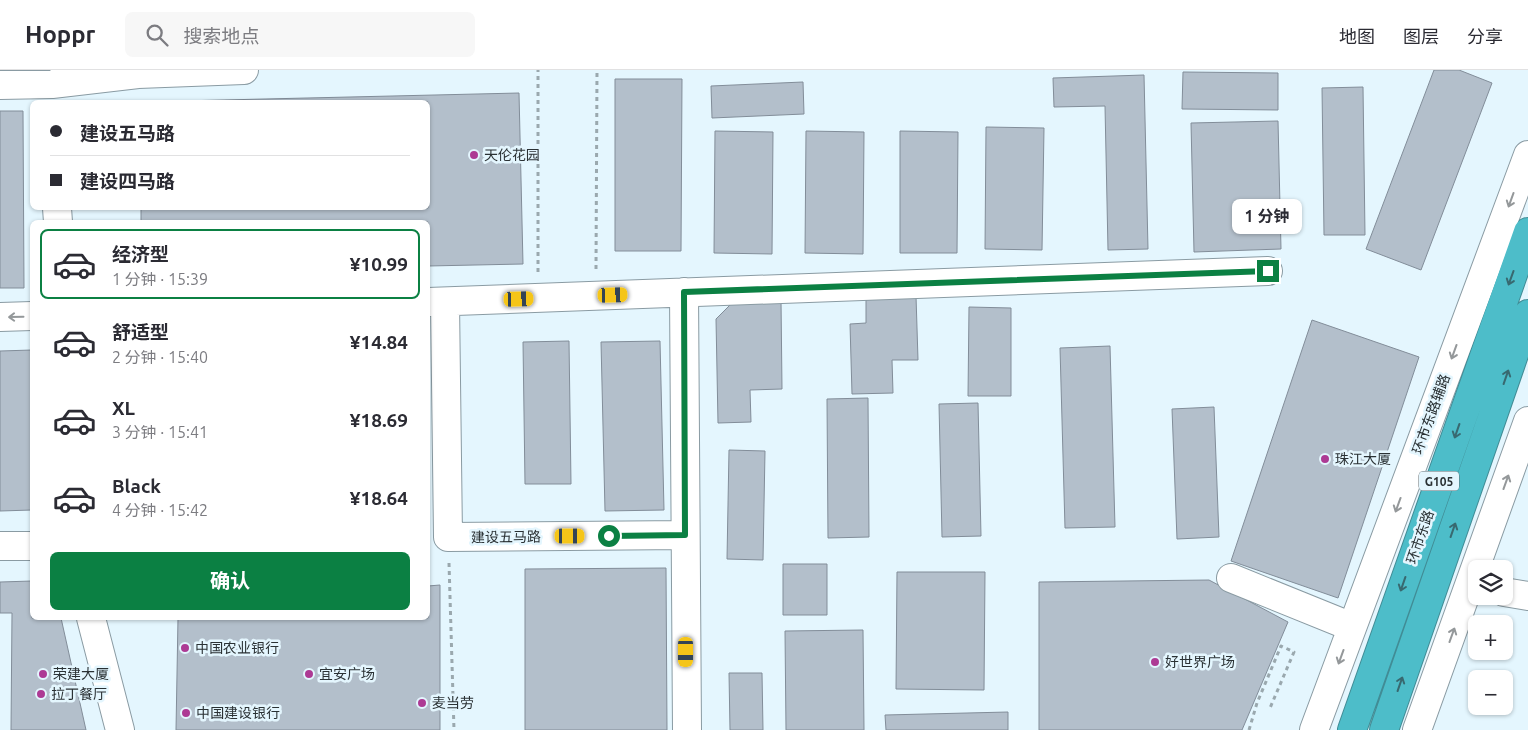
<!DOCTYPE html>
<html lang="zh">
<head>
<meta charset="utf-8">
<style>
	:root { --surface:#fff; --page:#f7f7f7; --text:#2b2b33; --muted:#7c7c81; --line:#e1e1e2; --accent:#0b8043 }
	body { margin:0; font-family:Ubuntu,"Noto Sans SC",sans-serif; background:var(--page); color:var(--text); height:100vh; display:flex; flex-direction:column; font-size:19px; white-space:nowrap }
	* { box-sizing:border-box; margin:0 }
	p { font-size:16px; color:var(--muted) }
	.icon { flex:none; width:28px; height:28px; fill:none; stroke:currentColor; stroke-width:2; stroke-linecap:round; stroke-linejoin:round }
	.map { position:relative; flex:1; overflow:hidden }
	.drawer { position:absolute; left:30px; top:150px; width:400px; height:400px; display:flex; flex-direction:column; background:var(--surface); border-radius:8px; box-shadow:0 1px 4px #0004 }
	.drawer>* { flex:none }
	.banner { position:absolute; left:30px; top:30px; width:400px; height:110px; border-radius:8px; box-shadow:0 1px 4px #0004; display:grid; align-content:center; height:110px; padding:0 20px; background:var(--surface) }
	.tools { position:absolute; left:1468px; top:490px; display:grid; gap:10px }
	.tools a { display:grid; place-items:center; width:45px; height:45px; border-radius:8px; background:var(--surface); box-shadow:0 1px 4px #0004; font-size:25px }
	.end { position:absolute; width:22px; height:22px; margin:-11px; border:6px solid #0b8043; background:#fff; box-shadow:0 0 0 2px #fff }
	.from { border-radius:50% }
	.bubble { position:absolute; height:35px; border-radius:8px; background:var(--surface); box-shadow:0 1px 4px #0004; font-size:16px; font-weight:700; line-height:35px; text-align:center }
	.car { position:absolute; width:15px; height:30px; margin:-15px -8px; border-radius:6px; box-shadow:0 0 4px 1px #0007; background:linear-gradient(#f5c518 24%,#345 0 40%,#f5c518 0 76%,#345 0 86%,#f5c518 0) }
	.banner b { display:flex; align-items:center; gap:18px; height:48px; font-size:19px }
	.banner b+b { border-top:1px solid var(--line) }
	.banner i { width:12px; height:12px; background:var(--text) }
	ul { padding:9px 0 0; list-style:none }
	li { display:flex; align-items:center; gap:15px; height:70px; margin:0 10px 8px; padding:0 10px; border:2px solid transparent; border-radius:8px }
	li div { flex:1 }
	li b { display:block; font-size:19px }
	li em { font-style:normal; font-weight:700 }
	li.active { border-color:var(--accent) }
	li>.icon { width:45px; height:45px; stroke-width:1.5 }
	.primary-button { display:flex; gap:10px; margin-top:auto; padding:10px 20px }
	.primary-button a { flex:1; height:58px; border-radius:8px; background:var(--accent); color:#fff; font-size:20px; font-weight:700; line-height:58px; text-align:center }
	header { display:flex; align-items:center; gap:30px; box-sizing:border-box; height:70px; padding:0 25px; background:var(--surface); border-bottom:1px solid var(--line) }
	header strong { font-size:24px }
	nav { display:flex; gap:28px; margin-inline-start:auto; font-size:18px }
	.search { width:350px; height:45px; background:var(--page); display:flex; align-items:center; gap:12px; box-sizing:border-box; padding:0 18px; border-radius:8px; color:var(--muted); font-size:19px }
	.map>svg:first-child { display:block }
	.building { fill:#b3bfcb; stroke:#828d99 }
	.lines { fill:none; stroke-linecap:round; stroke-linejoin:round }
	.minor-casing { stroke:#8a9ba3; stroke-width:30 }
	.highway-casing { stroke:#418c95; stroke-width:30 }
	.path { stroke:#9aa8ae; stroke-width:3; stroke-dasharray:4 4; stroke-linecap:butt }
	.minor { stroke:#fff; stroke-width:28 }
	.highway { stroke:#4dbdc9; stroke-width:28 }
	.oneway { stroke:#94989a }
	.oneway2 { stroke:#386970 }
	.route { stroke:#0b8043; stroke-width:6 }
	.poi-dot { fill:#ad3a94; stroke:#e4f6fe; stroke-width:2 }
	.labels { text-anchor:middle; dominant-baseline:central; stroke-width:5; stroke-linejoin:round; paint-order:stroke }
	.shield { fill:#e4f6fe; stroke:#626c71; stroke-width:1 }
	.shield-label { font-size:12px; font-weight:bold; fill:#2a3134 }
	.poi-label { font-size:14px; fill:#2a3134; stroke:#e4f6fe; text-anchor:start }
	.street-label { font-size:14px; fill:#2a3134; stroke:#e4f6fe }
</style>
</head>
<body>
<header>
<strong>Hoppr</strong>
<div class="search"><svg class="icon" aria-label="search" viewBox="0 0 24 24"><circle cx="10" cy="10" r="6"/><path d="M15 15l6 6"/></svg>搜索地点</div>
<nav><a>地图</a><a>图层</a><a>分享</a></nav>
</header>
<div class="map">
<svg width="1528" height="660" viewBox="0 0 1528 660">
	<rect width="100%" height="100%" fill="#e4f6fe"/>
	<path class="building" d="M1434,0H1459L1492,13L1421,200L1366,179Z
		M1183,2L1278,3V40L1182,39Z
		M1144,5L1148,179L1108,180L1105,36L1054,37L1053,8Z
		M615,9H682L681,181H615Z
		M803,12L804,44L712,48L711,16Z
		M1363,17L1365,165H1324L1322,18Z
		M519,23L523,194L428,196V152H141V138H428V32H138Z
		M0,41H23L24,218H0Z
		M1278,51L1281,179L1194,182L1191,53Z
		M986,57L1044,58L1042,180L985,179Z
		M715,61L773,62L772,184L714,183Z
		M806,61L864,62L863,184L805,183Z
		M900,61L958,62L957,183H900Z
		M916,226L918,290H892L893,323L852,324L850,254L866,253V227Z
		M781,230L782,319L750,320L751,352L718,353L716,249L734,231Z
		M969,237L1011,238V326H968Z
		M1312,250L1419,287L1338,528L1231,491Z
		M569,271L571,414H525L523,272Z
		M660,271L664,440L605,441L601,272Z
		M1110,276L1115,457L1065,458L1060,278Z
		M32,280V440L0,441V281Z
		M868,328L869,467L828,468L827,329Z
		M978,333L981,466L942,467L939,334Z
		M1214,337L1219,467L1177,469L1172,339Z
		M729,380L765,381L763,490L727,489Z
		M783,494H827V545H783Z
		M666,498L667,660H525V499Z
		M897,502H985L984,620L896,619Z
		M1209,510L1288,552L1242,660H1039V512Z
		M32,511V548H61L86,660H11L12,543H0V512Z
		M440,515V660H176L178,548H428V516Z
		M863,560L864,660H786L785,561Z
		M729,603H762L763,660H730Z
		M1008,642V660H886L885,645Z"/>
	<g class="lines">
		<g class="minor-casing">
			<path id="minor" d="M0,15L52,14L138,4L244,0
				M57,138L58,152
				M684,222L687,660
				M428,232L1268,201
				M445,232L448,467L685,465
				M0,247L32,246
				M0,476H32
				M1231,508L1352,557
				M1504,522L1528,526
				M91,548L120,660
				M1314,660L1528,85
				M1417,660L1528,351"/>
		</g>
		<g class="highway-casing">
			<path id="highway" d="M1352,660L1528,162
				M1384,660L1528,244"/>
		</g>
		<path class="path" d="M596,199L597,0
			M538,202V0
			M449,493L454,660
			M1249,660L1257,633L1281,576L1294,582L1270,638"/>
		<use href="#minor" class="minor"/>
		<use href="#highway" class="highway"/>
	</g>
	<defs><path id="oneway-shaft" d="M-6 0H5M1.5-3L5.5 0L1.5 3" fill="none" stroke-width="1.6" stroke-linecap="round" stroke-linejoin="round" transform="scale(1.25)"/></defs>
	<g class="oneway">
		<use href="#oneway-shaft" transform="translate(1511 130) rotate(110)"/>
		<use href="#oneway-shaft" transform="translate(16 247) rotate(179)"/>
		<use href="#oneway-shaft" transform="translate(1454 282) rotate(110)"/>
		<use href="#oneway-shaft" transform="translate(1506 412) rotate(-70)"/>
		<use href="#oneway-shaft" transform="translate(1398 435) rotate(110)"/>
		<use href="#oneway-shaft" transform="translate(1452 565) rotate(-70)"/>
		<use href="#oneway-shaft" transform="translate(1341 587) rotate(110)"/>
	</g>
	<g class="oneway2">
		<use href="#oneway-shaft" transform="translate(1511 208) rotate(110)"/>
		<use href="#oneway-shaft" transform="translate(1506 307) rotate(-71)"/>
		<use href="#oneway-shaft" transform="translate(1457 361) rotate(109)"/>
		<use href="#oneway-shaft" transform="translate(1453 460) rotate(-71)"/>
		<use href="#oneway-shaft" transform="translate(1403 514) rotate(109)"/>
		<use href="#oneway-shaft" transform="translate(1400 614) rotate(-71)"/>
	</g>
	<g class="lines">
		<path class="route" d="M609,466L685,465L684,222L1268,201"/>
	</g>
	<g class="poi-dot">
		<circle cx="474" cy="85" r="5"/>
		<circle cx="1325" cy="389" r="5"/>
		<circle cx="185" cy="578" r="5"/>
		<circle cx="1155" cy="592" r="5"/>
		<circle cx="43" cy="604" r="5"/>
		<circle cx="309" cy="604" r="5"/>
		<circle cx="41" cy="624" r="5"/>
		<circle cx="422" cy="633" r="5"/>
		<circle cx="186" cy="643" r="5"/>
	</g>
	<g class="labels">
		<rect class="shield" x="1419" y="401.5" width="40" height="19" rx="4"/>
		<g class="shield-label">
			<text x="1439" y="411">G105</text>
		</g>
		<g class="poi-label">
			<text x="484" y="85">天伦花园</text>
			<text x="1335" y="389">珠江大厦</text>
			<text x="195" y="578">中国农业银行</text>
			<text x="1165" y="592">好世界广场</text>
			<text x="53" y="604">荣建大厦</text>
			<text x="319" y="604">宜安广场</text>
			<text x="51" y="624">拉丁餐厅</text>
			<text x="432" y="633">麦当劳</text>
			<text x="196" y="643">中国建设银行</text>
		</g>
		<g class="street-label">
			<text transform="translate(1431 344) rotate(-70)">环市东路辅路</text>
			<text transform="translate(506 467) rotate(-1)">建设五马路</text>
			<text transform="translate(1420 467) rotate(-71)">环市东路</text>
		</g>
	</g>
</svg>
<div class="tools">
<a><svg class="icon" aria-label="layers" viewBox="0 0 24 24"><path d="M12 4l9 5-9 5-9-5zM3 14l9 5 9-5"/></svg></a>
<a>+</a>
<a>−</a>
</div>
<i class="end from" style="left:609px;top:466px"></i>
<i class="end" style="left:1268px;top:201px"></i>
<div class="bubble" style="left:1232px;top:129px;width:70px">1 分钟</div>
<i class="car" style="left:613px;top:225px;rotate:88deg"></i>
<i class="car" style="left:519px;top:229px;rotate:88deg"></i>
<i class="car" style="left:570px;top:466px;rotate:90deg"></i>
<i class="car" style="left:686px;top:582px;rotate:180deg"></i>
<div class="banner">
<b><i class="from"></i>建设五马路</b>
<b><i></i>建设四马路</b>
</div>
<section class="drawer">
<ul>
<li class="active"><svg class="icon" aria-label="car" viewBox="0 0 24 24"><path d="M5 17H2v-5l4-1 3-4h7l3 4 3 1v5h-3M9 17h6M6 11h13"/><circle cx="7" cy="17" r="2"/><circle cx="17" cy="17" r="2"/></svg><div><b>经济型</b><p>1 分钟 · 15:39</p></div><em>¥10.99</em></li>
<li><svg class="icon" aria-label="car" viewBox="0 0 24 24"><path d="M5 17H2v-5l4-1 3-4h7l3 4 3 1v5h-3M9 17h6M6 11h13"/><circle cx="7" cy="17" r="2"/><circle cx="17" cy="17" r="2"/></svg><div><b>舒适型</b><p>2 分钟 · 15:40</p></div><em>¥14.84</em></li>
<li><svg class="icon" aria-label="car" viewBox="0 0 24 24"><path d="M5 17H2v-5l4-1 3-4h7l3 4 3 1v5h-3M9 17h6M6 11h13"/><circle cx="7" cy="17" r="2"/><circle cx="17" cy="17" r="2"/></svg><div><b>XL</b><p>3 分钟 · 15:41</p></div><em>¥18.69</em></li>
<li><svg class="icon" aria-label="car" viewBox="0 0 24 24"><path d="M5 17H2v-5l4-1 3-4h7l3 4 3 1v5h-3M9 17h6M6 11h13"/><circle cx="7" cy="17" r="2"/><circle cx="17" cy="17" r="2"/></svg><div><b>Black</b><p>4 分钟 · 15:42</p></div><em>¥18.64</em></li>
</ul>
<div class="primary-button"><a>确认</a></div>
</section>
</div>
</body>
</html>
